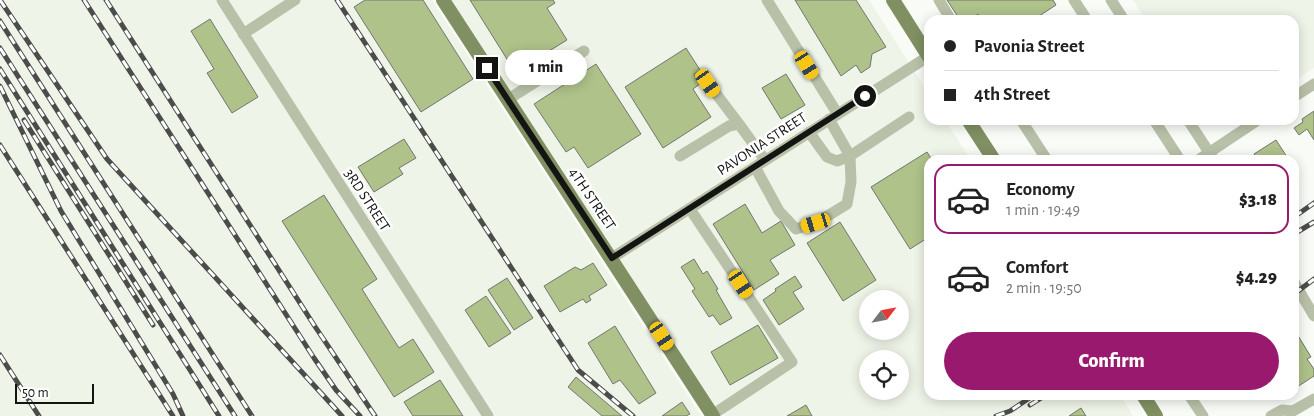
<!DOCTYPE html>
<html lang="en">
<head>
<meta charset="utf-8">
<style>
	:root { --surface:#fff; --page:#f2f2f2; --text:#222; --muted:#767676; --line:#e0e0e0; --accent:#99196e }
	body { margin:0; font-family:"Alegreya Sans",sans-serif; background:var(--page); color:var(--text); height:100vh; display:flex; flex-direction:column; font-size:19px; white-space:nowrap }
	* { box-sizing:border-box; margin:0 }
	p { font-size:16px; color:var(--muted) }
	.icon { flex:none; width:28px; height:28px; fill:none; stroke:currentColor; stroke-width:2; stroke-linecap:round; stroke-linejoin:round }
	.map { position:relative; flex:1; overflow:hidden }
	.side { position:absolute; left:924px; top:155px; width:375px; height:245px; display:flex; flex-direction:column; background:var(--surface); border-radius:15px; box-shadow:0 2px 12px #0003 }
	.side>* { flex:none }
	.top-card { position:absolute; left:924px; top:15px; width:375px; height:110px; border-radius:15px; box-shadow:0 2px 12px #0003; display:grid; align-content:center; height:110px; padding:0 20px; background:var(--surface) }
	.needle { width:32px; rotate:58deg }
	.controls { position:absolute; left:859px; top:290px; display:grid; gap:10px }
	.controls a { display:grid; place-items:center; width:50px; height:50px; border-radius:50%; background:var(--surface); box-shadow:0 2px 12px #0003; font-size:25px }
	.scale { position:absolute; left:15px; bottom:12px; width:79px; box-sizing:border-box; padding-left:5px; border:2px solid #141513; border-top:0; font-size:14px; line-height:18px; white-space:nowrap; color:#141513; -webkit-text-stroke:4px #fff; paint-order:stroke }
	.end { position:absolute; width:22px; height:22px; margin:-11px; border:6px solid #141513; background:#fff; box-shadow:0 0 0 2px #fff }
	.from { border-radius:50% }
	.bubble { position:absolute; height:35px; border-radius:18px; background:var(--surface); box-shadow:0 2px 12px #0003; font-size:16px; font-weight:800; line-height:35px; text-align:center }
	.car { position:absolute; width:15px; height:30px; margin:-15px -8px; border-radius:6px; box-shadow:0 0 4px 1px #0007; background:linear-gradient(#f5c518 24%,#345 0 40%,#f5c518 0 76%,#345 0 86%,#f5c518 0) }
	.top-card b { display:flex; align-items:center; gap:18px; height:48px; font-size:19px }
	.top-card b+b { border-top:1px solid var(--line) }
	.top-card i { width:12px; height:12px; background:var(--text) }
	ul { padding:9px 0 0; list-style:none }
	li { display:flex; align-items:center; gap:15px; height:70px; margin:0 10px 8px; padding:0 10px; border:2px solid transparent; border-radius:15px }
	li div { flex:1 }
	li b { display:block; font-size:19px }
	li em { font-style:normal; font-weight:800 }
	li.current { border-color:var(--accent) }
	li>.icon { width:45px; height:45px; stroke-width:1.5 }
	.primary-button { display:flex; gap:10px; margin-top:auto; padding:10px 20px }
	.primary-button a { flex:1; height:58px; border-radius:30px; background:var(--accent); color:#fff; font-size:20px; font-weight:800; line-height:58px; text-align:center }
	.map>svg:first-child { display:block }
	.built { fill:#eff4e8; fill-rule:evenodd }
	.building { fill:#afc28a; stroke:#747572 }
	.lines { fill:none; stroke-linecap:round; stroke-linejoin:round }
	.minor { stroke:#b8c1a8; stroke-width:11 }
	.major { stroke:#819063; stroke-width:14 }
	.rail-casing { stroke:#4c4d4b; stroke-width:5 }
	.rail { stroke:#fff; stroke-width:3; stroke-dasharray:9; stroke-linecap:butt }
	.route { stroke:#141513; stroke-width:6 }
	.labels { text-anchor:middle; dominant-baseline:central; stroke-width:5; stroke-linejoin:round; paint-order:stroke }
	.street-label { font-size:15px; fill:#141513; stroke:#fff }
</style>
</head>
<body>
<div class="map">
<svg width="1314" height="416" viewBox="0 0 1314 416">
	<rect width="100%" height="100%" fill="#f9fbf7"/>
	<path class="built" d="M0,0H432L701,416H0Z
		M451,0H869L929,94V120H945L971,160H929V395H1120L1133,416H725L723,412L717,415ZM868,299H900V331H868ZM868,359H900V391H868Z
		M1133,0H1314V68L1294,81V20H1146Z"/>
	<path class="building" d="M365,0H423L473,79L421,112L354,7Z
		M470,0H553L555,3L547,8L567,40L515,72Z
		M795,0H856L886,47L872,54L870,67L861,73L856,65L841,76Z
		M947,0H1053L1056,5L1033,20H990L988,17L981,20L978,14L969,20H960Z
		M210,19L258,97L232,113L207,73L214,69L191,31Z
		M686,48L700,70L694,74L700,84L693,89L711,117L663,148L625,87Z
		M596,64L641,134L588,168L574,147L566,152L534,104Z
		M786,74L805,105L781,119L762,88Z
		M1314,111V140L1307,129L1299,135L1294,128L1303,122L1302,119Z
		M404,139L416,158L399,168L403,174L374,192L358,167Z
		M1276,140L1289,160H1257L1254,154Z
		M927,152L932,160H929V237L910,249L871,187Z
		M324,195L377,279L362,289L399,348L413,339L434,372L394,397L282,221Z
		M745,204L762,233L781,221L795,245L770,260L779,274L754,290L713,224Z
		M840,222L876,280L843,301L807,243Z
		M694,259L703,274L707,271L718,289L716,290L732,318L720,325L713,315L709,317L692,291L695,289L681,267Z
		M593,263L607,285L589,296L591,300L586,303L583,299L560,312L544,286L575,267L581,270Z
		M795,276L802,287L793,292L804,309L779,325L763,300L776,291L775,289Z
		M507,278L533,318L514,330L488,290Z
		M486,296L511,333L489,347L465,310Z
		M758,325L778,358L730,385L711,352Z
		M615,326L656,393L639,404L620,380L613,384L588,343Z
		M1294,329L1311,357L1307,359L1314,369V376L1294,389Z
		M576,377L622,416H602L568,387Z
		M440,380L463,416H413L404,402Z
		M682,402L690,414L686,416H662Z
		M806,405L812,416H787Z
		M1081,408L1086,416H1069Z"/>
	<g class="lines">
		<path class="minor" d="M222,0L488,416
			M767,0L837,113
			M939,0L951,20
			M1074,0L1087,20
			M1111,0L1124,20
			M243,34L295,0
			M708,83L739,124
			M1294,97L1314,84
			M507,100L584,51
			M1021,120L1047,160
			M1154,120L1180,160
			M1188,120L1214,160
			M809,132L827,157L837,161L850,156L909,117
			M680,156L729,126L739,124L765,160
			M1198,160L1258,120
			M755,167L779,211L796,229L816,223L847,204L851,182L850,156L829,119
			M690,209L792,362L712,415
			M612,258L929,56
			M1294,282L1314,316
			M1189,395L1203,416
			M1271,416L1282,410L1293,411L1314,399"/>
		<path class="major" d="M443,0L713,416
			M893,0L929,57
			M968,120L994,160
			M1143,395L1156,416"/>
		<g class="rail-casing">
			<path id="rail" d="M0,0L107,159L342,416
				M84,0L314,358L336,390L360,416
				M106,0L314,325L375,416
				M337,0L578,370L633,416
				M0,21L252,416
				M0,48L235,416
				M0,69L219,416
				M0,86L61,211L173,394L183,416
				M24,120L153,325
				M0,145L173,416
				M1294,217L1314,203
				M1294,234L1314,222
				M1294,294L1314,279
				M0,355L39,416
				M1030,405L1046,395
				M996,416L1010,411L1034,395"/>
		</g>
		<use href="#rail" class="rail"/>
	</g>
	<g class="lines">
		<path class="route" d="M487,68L612,258L865,96"/>
	</g>
	<g class="labels">
		<g class="street-label">
			<text transform="translate(762 144) rotate(-33)">PAVONIA STREET</text>
			<text transform="translate(592 199) rotate(56)">4TH STREET</text>
			<text transform="translate(367 200) rotate(57)">3RD STREET</text>
		</g>
	</g>
</svg>
<div class="controls">
<a><svg class="needle" viewBox="-14 -14 28 28"><path d="M0-13l5 13h-10z" fill="#e53935"/><path d="M0 13l5-13h-10z" fill="#767676"/></svg></a>
<a><svg class="icon" aria-label="locate" viewBox="0 0 24 24"><circle cx="12" cy="12" r="6"/><path d="M12 2v4M12 18v4M2 12h4M18 12h4"/></svg></a>
</div>
<div class="scale">50 m</div>
<i class="end from" style="left:865px;top:96px"></i>
<i class="end" style="left:487px;top:68px"></i>
<div class="bubble" style="left:505px;top:50px;width:82px">1 min</div>
<i class="car" style="left:807px;top:65px;rotate:148deg"></i>
<i class="car" style="left:708px;top:83px;rotate:145deg"></i>
<i class="car" style="left:816px;top:223px;rotate:253deg"></i>
<i class="car" style="left:741px;top:284px;rotate:146deg"></i>
<i class="car" style="left:662px;top:336px;rotate:147deg"></i>
<div class="top-card">
<b><i class="from"></i>Pavonia Street</b>
<b><i></i>4th Street</b>
</div>
<section class="side">
<ul>
<li class="current"><svg class="icon" aria-label="car" viewBox="0 0 24 24"><path d="M5 17H2v-5l4-1 3-4h7l3 4 3 1v5h-3M9 17h6M6 11h13"/><circle cx="7" cy="17" r="2"/><circle cx="17" cy="17" r="2"/></svg><div><b>Economy</b><p>1 min · 19:49</p></div><em>$3.18</em></li>
<li><svg class="icon" aria-label="car" viewBox="0 0 24 24"><path d="M5 17H2v-5l4-1 3-4h7l3 4 3 1v5h-3M9 17h6M6 11h13"/><circle cx="7" cy="17" r="2"/><circle cx="17" cy="17" r="2"/></svg><div><b>Comfort</b><p>2 min · 19:50</p></div><em>$4.29</em></li>
</ul>
<div class="primary-button"><a>Confirm</a></div>
</section>
</div>
</body>
</html>
